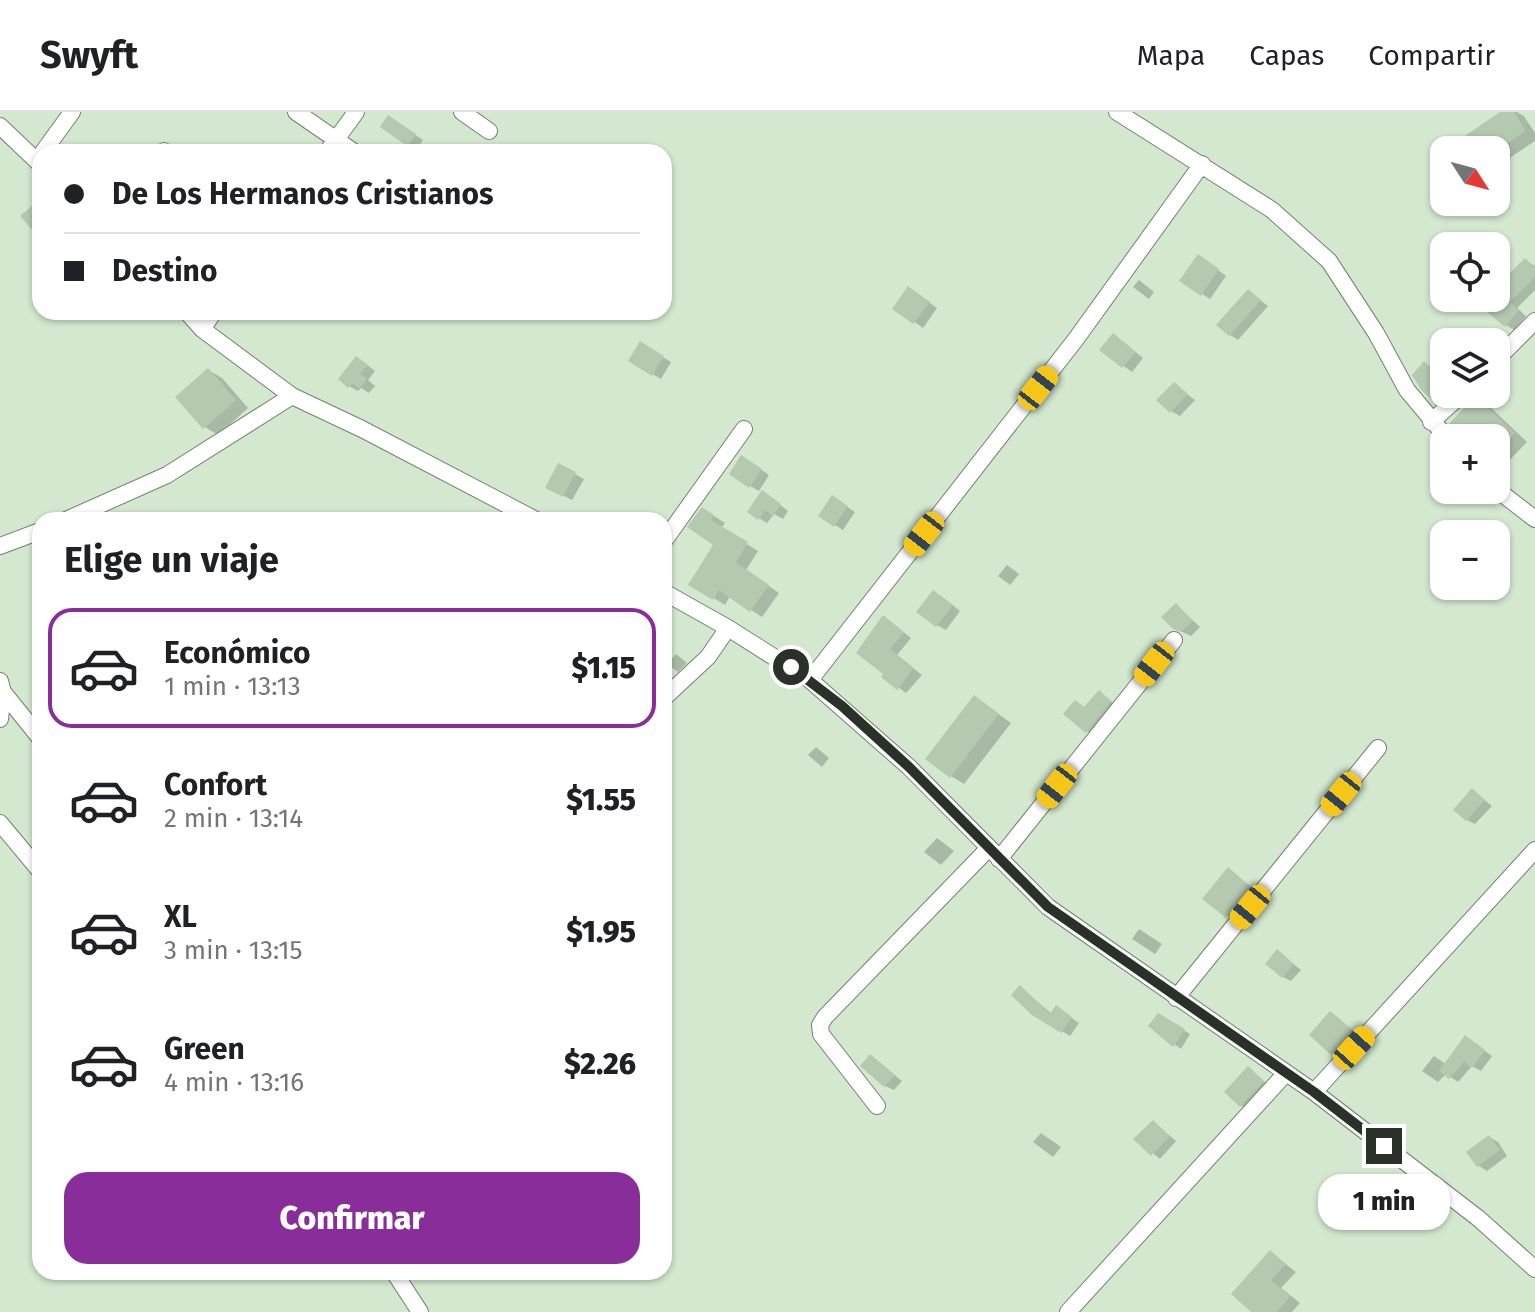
<!DOCTYPE html>
<html lang="es">
<head>
<meta charset="utf-8">
<style>
	:root { --surface:#fff; --page:#f6f6f6; --text:#202124; --muted:#757577; --line:#e0e0e0; --accent:#882d99 }
	body { margin:0; font-family:"Fira Sans",sans-serif; background:var(--page); color:var(--text); height:100vh; display:flex; flex-direction:column; font-size:30px; white-space:nowrap }
	* { box-sizing:border-box; margin:0 }
	p { font-size:26px; color:var(--muted) }
	.icon { flex:none; width:44px; height:44px; fill:none; stroke:currentColor; stroke-width:2; stroke-linecap:round; stroke-linejoin:round }
	.map { position:relative; flex:1; overflow:hidden }
	.side { position:absolute; left:32px; top:400px; width:640px; height:768px; display:flex; flex-direction:column; background:var(--surface); border-radius:24px; box-shadow:0 2px 6px #0004 }
	.side>* { flex:none }
	.guide { position:absolute; left:32px; top:32px; width:640px; height:176px; border-radius:24px; box-shadow:0 2px 6px #0004; display:grid; align-content:center; height:176px; padding:0 32px; background:var(--surface) }
	.needle { width:52px; rotate:126deg }
	.buttons { position:absolute; left:1430px; top:24px; display:grid; gap:16px }
	.buttons a { display:grid; place-items:center; width:80px; height:80px; border-radius:16px; background:var(--surface); box-shadow:0 2px 6px #0004; font-size:40px }
	.end { position:absolute; width:36px; height:36px; margin:-18px; border:10px solid #293128; background:#fff; box-shadow:0 0 0 4px #fff }
	.from { border-radius:50% }
	.bubble { position:absolute; height:56px; border-radius:24px; background:var(--surface); box-shadow:0 2px 6px #0004; font-size:26px; font-weight:800; line-height:56px; text-align:center }
	.car { position:absolute; width:24px; height:48px; margin:-24px -12px; border-radius:10px; box-shadow:0 0 6px 2px #0007; background:linear-gradient(#f5c518 24%,#345 0 40%,#f5c518 0 76%,#345 0 86%,#f5c518 0) }
	.guide b { display:flex; align-items:center; gap:28px; height:76px; font-size:30px }
	.guide b+b { border-top:2px solid var(--line) }
	.guide i { width:20px; height:20px; background:var(--text) }
	ul { padding:0; list-style:none }
	li { display:flex; align-items:center; gap:24px; height:120px; margin:0 16px 12px; padding:0 16px; border:4px solid transparent; border-radius:24px }
	li div { flex:1 }
	li b { display:block; font-size:30px }
	li em { font-style:normal; font-weight:800 }
	li.active { border-color:var(--accent) }
	li>.icon { width:72px; height:72px; stroke-width:1.5 }
	h2 { padding:0 32px; font-size:36px; line-height:96px }
	.action { display:flex; gap:16px; margin-top:auto; padding:16px 32px }
	.action a { flex:1; height:92px; border-radius:24px; background:var(--accent); color:#fff; font-size:32px; font-weight:800; line-height:92px; text-align:center }
	header { display:flex; align-items:center; gap:48px; box-sizing:border-box; height:112px; padding:0 40px; background:var(--surface); border-bottom:2px solid var(--line) }
	header strong { font-size:38px }
	nav { display:flex; gap:44px; margin-inline-start:auto; font-size:28px }
	.map>svg:first-child { display:block }
	.shadow { fill:#0003 }
	.building { fill:#b4c9b0 }
	.lines { fill:none; stroke-linecap:round; stroke-linejoin:round }
	.minor-casing { stroke:#70846d; stroke-width:18 }
	.minor { stroke:#fff; stroke-width:16 }
	.route { stroke:#293128; stroke-width:10 }
</style>
</head>
<body>
<header>
<strong>Swyft</strong>
<nav><a>Mapa</a><a>Capas</a><a>Compartir</a></nav>
</header>
<div class="map">
<svg width="1535" height="1200" viewBox="0 0 1535 1200">
	<rect width="100%" height="100%" fill="#d3e8cf"/>
	<path class="shadow" d="M1504,0H1517L1524,4L1535,21V29L1496,55V38H1464Z
		M397,11L423,28L417,37L408,32Z
		M1525,148L1535,154V178L1517,196L1526,204L1514,218L1506,213L1490,186H1496V180Z
		M1207,150L1226,164L1210,187L1202,182Z
		M1139,168L1154,180L1149,187L1133,175Z
		M1248,179L1268,194L1238,228L1230,223Z
		M917,182L937,196L923,216L895,196Z
		M1122,229L1143,246L1132,260L1102,238Z
		M640,232L671,250L661,267L630,249Z
		M365,251L375,259L368,268L375,274L369,281L361,276L358,279L349,274Z
		M1424,252L1444,267V282H1457L1445,294L1437,289Z
		M208,258L222,266L248,296L218,323L205,315Z
		M1174,272L1195,288L1180,304L1171,299Z
		M1475,287L1489,294L1527,330L1504,354L1496,350V326H1468Z
		M750,350L769,363L759,379L750,374Z
		M559,353L584,367L572,388L547,375Z
		M771,386L788,399L783,407L774,402L767,411L759,406Z
		M841,391L855,400L843,418L835,413Z
		M703,397L725,411L721,416L758,439L746,458L779,481L762,505L730,484L725,493L691,472L716,433Z
		M1007,453L1019,462L1010,473L998,464Z
		M942,485L960,499L946,518L937,513Z
		M1176,493L1200,515L1191,524L1174,516Z
		M892,511L911,526L897,543L922,563L906,581L884,565Z
		M676,542L687,551L678,560L667,552Z
		M1100,581L1119,595L1095,624L1087,619L1086,597Z
		M975,585L1011,611L964,672L951,664Z
		M816,635L829,646L822,655L808,643Z
		M1473,679L1492,694L1475,712L1467,708Z
		M937,726L954,739L941,753L924,740Z
		M1228,758L1264,784L1240,812L1227,804Z
		M1139,817L1162,832L1155,842L1132,827Z
		M1278,840L1301,858L1291,869L1283,865Z
		M1020,875L1052,902L1065,901L1079,911L1070,924L1033,901Z
		M1330,901L1360,924L1341,946L1311,923Z
		M1174,912L1190,922L1181,937L1151,914Z
		M1474,931L1492,944L1481,959L1472,954L1458,970L1446,962L1438,970L1422,959L1434,944L1447,953Z
		M871,944L902,969L894,978L885,974Z
		M1249,957L1271,975L1250,998L1241,993Z
		M1153,1010L1176,1029L1160,1047L1136,1027Z
		M1041,1021L1061,1035L1053,1045L1033,1030Z
		M1489,1025L1498,1030L1507,1044L1487,1059L1479,1054Z
		M1411,1079L1424,1091L1417,1099L1404,1087Z
		M1270,1140L1296,1160L1281,1176L1300,1191L1292,1200H1254Z"/>
	<path class="building" d="M1500,0H1514L1526,19L1497,38H1461L1456,30Z
		M388,3L416,22L407,34L380,15Z
		M40,87V127L20,104Z
		M1198,142L1219,157L1201,184L1179,169Z
		M1525,146L1535,156V165L1510,190L1519,198L1505,215L1480,194L1486,186H1496V175Z
		M908,174L930,190L913,212L892,197Z
		M1248,177L1261,188L1229,224L1216,213Z
		M1113,221L1136,240L1122,256L1099,238Z
		M640,229L664,244L652,264L628,249Z
		M356,244L368,253L360,262L367,267L359,277L352,271L348,276L338,267Z
		M1424,249L1444,267V283L1436,291L1422,279L1412,263Z
		M208,256L236,288L203,317L175,285Z
		M1174,270L1188,282L1170,301L1156,288Z
		M1475,284L1515,321L1496,341V326H1465L1449,312Z
		M741,343L762,357L749,376L729,362Z
		M558,351L576,360L563,385L545,376Z
		M762,378L781,392L773,404L765,398L758,408L747,400Z
		M832,383L848,394L834,415L818,404Z
		M702,395L714,403L711,408L748,430L736,450L769,473L750,500L719,478L713,488L688,473L713,433L687,415Z
		M933,478L953,493L936,515L916,500Z
		M1176,491L1193,509L1181,520L1173,517L1161,505Z
		M883,503L904,520L890,537L914,556L897,578L881,565L883,562L856,541Z
		M1099,578L1111,589L1086,621L1063,602L1075,588L1084,595Z
		M974,583L999,602L950,666L925,647Z
		M1472,676L1485,688L1466,709L1453,698Z
		M1228,755L1251,775L1226,806L1202,787Z
		M1277,837L1294,852L1282,866L1265,852Z
		M1020,873L1050,902L1056,893L1072,905L1061,921L1032,903L1011,883Z
		M1330,899L1353,918L1331,943L1309,923Z
		M1158,901L1185,917L1173,935L1148,914Z
		M1465,923L1485,938L1472,956L1464,950L1449,967L1439,959Z
		M870,942L895,963L884,975L860,954Z
		M1248,954L1264,969L1240,995L1224,980Z
		M1153,1008L1170,1024L1151,1044L1133,1027Z
		M1489,1023L1500,1038L1477,1055L1466,1040Z
		M1270,1138L1286,1152L1271,1168L1290,1184L1277,1200H1251L1231,1182Z"/>
	<g class="lines">
		<g class="minor-casing">
			<path id="minor" d="M296,0L354,40
				M462,0L489,19
				M1117,0L1272,98L1329,149L1376,221L1407,278L1447,326
				M0,14L40,52
				M164,39L165,40
				M43,40L72,0
				M327,40L356,0
				M187,200L202,217L292,284L362,317L536,408
				M202,217L214,200
				M1496,248L1535,209
				M1431,310L1462,282
				M1496,377L1535,407
				M66,408L167,363L292,284
				M664,429L744,317
				M0,434L40,419
				M664,480L728,516L810,568L909,655L1048,795L1314,980L1478,1106L1535,1157
				M810,568L1076,227L1202,52
				M0,569L3,580L0,607
				M3,580L40,626
				M664,586L708,545L728,516
				M0,711L40,759
				M999,747L1174,528
				M1176,886L1378,636
				M1314,980L1535,738
				M877,994L821,922L820,913L825,905L988,737
				M394,1160L420,1200
				M1068,1200L1286,961"/>
		</g>
		<use href="#minor" class="minor"/>
	</g>
	<g class="lines">
		<path class="route" d="M791,555L842,594L909,655L1048,795L1314,980L1384,1034"/>
	</g>
</svg>
<div class="buttons">
<a><svg class="needle" viewBox="-14 -14 28 28"><path d="M0-13l5 13h-10z" fill="#e53935"/><path d="M0 13l5-13h-10z" fill="#757577"/></svg></a>
<a><svg class="icon" aria-label="locate" viewBox="0 0 24 24"><circle cx="12" cy="12" r="6"/><path d="M12 2v4M12 18v4M2 12h4M18 12h4"/></svg></a>
<a><svg class="icon" aria-label="layers" viewBox="0 0 24 24"><path d="M12 4l9 5-9 5-9-5zM3 14l9 5 9-5"/></svg></a>
<a>+</a>
<a>−</a>
</div>
<i class="end from" style="left:791px;top:555px"></i>
<i class="end" style="left:1384px;top:1034px"></i>
<div class="bubble" style="left:1318px;top:1062px;width:132px">1 min</div>
<i class="car" style="left:1038px;top:276px;rotate:38deg"></i>
<i class="car" style="left:924px;top:422px;rotate:218deg"></i>
<i class="car" style="left:1154px;top:552px;rotate:218deg"></i>
<i class="car" style="left:1057px;top:674px;rotate:218deg"></i>
<i class="car" style="left:1341px;top:682px;rotate:219deg"></i>
<i class="car" style="left:1250px;top:795px;rotate:219deg"></i>
<i class="car" style="left:1354px;top:936px;rotate:42deg"></i>
<div class="guide">
<b><i class="from"></i>De Los Hermanos Cristianos</b>
<b><i></i>Destino</b>
</div>
<section class="side">
<h2>Elige un viaje</h2>
<ul>
<li class="active"><svg class="icon" aria-label="car" viewBox="0 0 24 24"><path d="M5 17H2v-5l4-1 3-4h7l3 4 3 1v5h-3M9 17h6M6 11h13"/><circle cx="7" cy="17" r="2"/><circle cx="17" cy="17" r="2"/></svg><div><b>Económico</b><p>1 min · 13:13</p></div><em>$1.15</em></li>
<li><svg class="icon" aria-label="car" viewBox="0 0 24 24"><path d="M5 17H2v-5l4-1 3-4h7l3 4 3 1v5h-3M9 17h6M6 11h13"/><circle cx="7" cy="17" r="2"/><circle cx="17" cy="17" r="2"/></svg><div><b>Confort</b><p>2 min · 13:14</p></div><em>$1.55</em></li>
<li><svg class="icon" aria-label="car" viewBox="0 0 24 24"><path d="M5 17H2v-5l4-1 3-4h7l3 4 3 1v5h-3M9 17h6M6 11h13"/><circle cx="7" cy="17" r="2"/><circle cx="17" cy="17" r="2"/></svg><div><b>XL</b><p>3 min · 13:15</p></div><em>$1.95</em></li>
<li><svg class="icon" aria-label="car" viewBox="0 0 24 24"><path d="M5 17H2v-5l4-1 3-4h7l3 4 3 1v5h-3M9 17h6M6 11h13"/><circle cx="7" cy="17" r="2"/><circle cx="17" cy="17" r="2"/></svg><div><b>Green</b><p>4 min · 13:16</p></div><em>$2.26</em></li>
</ul>
<div class="action"><a>Confirmar</a></div>
</section>
</div>
</body>
</html>
